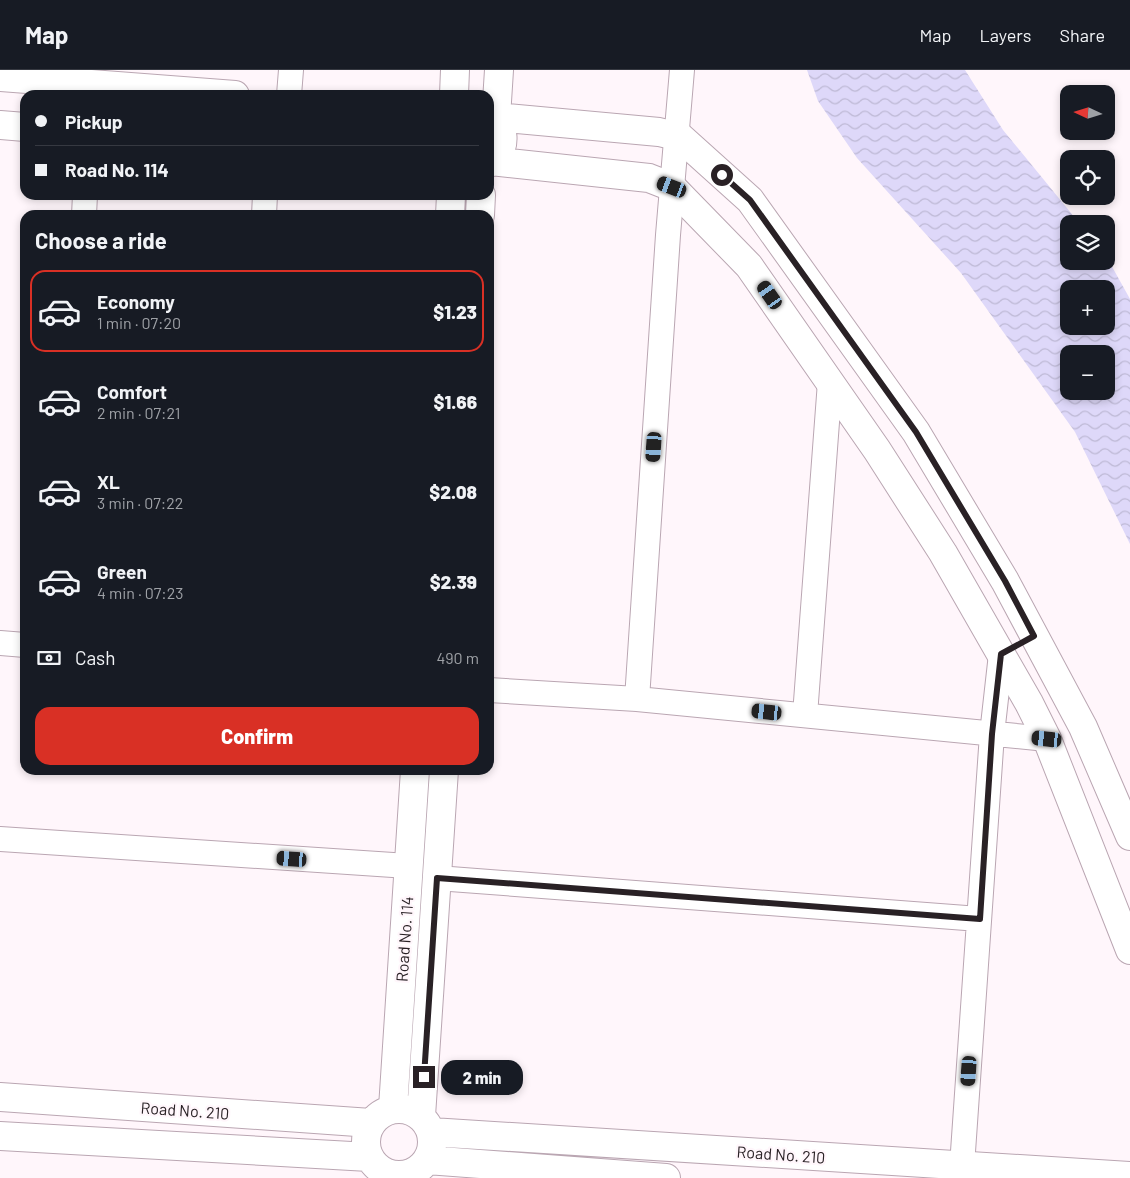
<!DOCTYPE html>
<html lang="en">
<head>
<meta charset="utf-8">
<style>
	:root { --surface:#171b24; --page:#20242c; --text:#f1f3f6; --muted:#9ea1a6; --line:#363941; --accent:#d93025 }
	body { margin:0; font-family:Barlow,sans-serif; background:var(--page); color:var(--text); height:100vh; display:flex; flex-direction:column; font-size:19px; white-space:nowrap }
	* { box-sizing:border-box; margin:0 }
	p { font-size:16px; color:var(--muted) }
	.icon { flex:none; width:28px; height:28px; fill:none; stroke:currentColor; stroke-width:2; stroke-linecap:round; stroke-linejoin:round }
	.map { position:relative; flex:1; overflow:hidden }
	.panel { position:absolute; left:20px; top:140px; width:474px; height:565px; display:flex; flex-direction:column; background:var(--surface); border-radius:15px; box-shadow:0 2px 8px #0003 }
	.panel>* { flex:none }
	.hud { position:absolute; left:20px; top:20px; width:474px; height:110px; border-radius:15px; box-shadow:0 2px 8px #0003; display:grid; align-content:center; height:110px; padding:0 15px; background:var(--surface) }
	.needle { width:32px; rotate:274deg }
	.buttons { position:absolute; left:1060px; top:15px; display:grid; gap:10px }
	.buttons a { display:grid; place-items:center; width:55px; height:55px; border-radius:10px; background:var(--surface); box-shadow:0 2px 8px #0003; font-size:25px }
	.end { position:absolute; width:22px; height:22px; margin:-11px; border:6px solid #292125; background:#fff; box-shadow:0 0 0 2px #fff }
	.from { border-radius:50% }
	.bubble { position:absolute; height:35px; border-radius:15px; background:var(--surface); box-shadow:0 2px 8px #0003; font-size:16px; font-weight:800; line-height:35px; text-align:center }
	.car { position:absolute; width:15px; height:30px; margin:-15px -8px; border-radius:6px; box-shadow:0 0 4px 1px #0007; background:linear-gradient(#222 24%,#8ab4d8 0 40%,#222 0 76%,#8ab4d8 0 86%,#222 0) }
	.hud b { display:flex; align-items:center; gap:18px; height:48px; font-size:19px }
	.hud b+b { border-top:1px solid var(--line) }
	.hud i { width:12px; height:12px; background:var(--text) }
	ul { padding:0; list-style:none }
	li { display:flex; align-items:center; gap:15px; height:82px; margin:0 10px 8px; padding:0 5px; border:2px solid transparent; border-radius:15px }
	li div { flex:1 }
	li b { display:block; font-size:19px }
	li em { font-style:normal; font-weight:800 }
	li.on { border-color:var(--accent) }
	li>.icon { width:45px; height:45px; stroke-width:1.5 }
	h2 { padding:0 15px; font-size:22px; line-height:60px }
	.pay { display:flex; align-items:center; gap:12px; height:55px; padding:0 15px; font-size:19px }
	.pay p { margin-inline-start:auto }
	.action { display:flex; gap:10px; margin-top:auto; padding:10px 15px }
	.action a { flex:1; height:58px; border-radius:15px; background:var(--accent); color:#fff; font-size:20px; font-weight:800; line-height:58px; text-align:center }
	header { display:flex; align-items:center; gap:30px; box-sizing:border-box; height:70px; padding:0 25px; background:var(--surface); border-bottom:1px solid var(--line) }
	header strong { font-size:24px }
	nav { display:flex; gap:28px; margin-inline-start:auto; font-size:18px }
	.map>svg:first-child { display:block }
	.water { fill:url(#water-waves); fill-rule:evenodd }
	.lines { fill:none; stroke-linecap:round; stroke-linejoin:round }
	.street-casing { stroke:#baa6b2; stroke-width:26 }
	.secondary-casing { stroke:#baa6b2; stroke-width:30 }
	.street { stroke:#fff; stroke-width:24 }
	.secondary { stroke:#fff; stroke-width:28 }
	.route { stroke:#292125; stroke-width:6 }
	.labels { text-anchor:middle; dominant-baseline:central; stroke-width:4.5; stroke-linejoin:round; paint-order:stroke }
	.street-label { font-size:16px; fill:#292125; stroke:#fff6fb }
</style>
</head>
<body>
<header>
<strong>Map</strong>
<nav><a>Map</a><a>Layers</a><a>Share</a></nav>
</header>
<div class="map">
<svg width="1130" height="1108" viewBox="0 0 1130 1108">
	<defs>
		<pattern id="water-waves" width="16" height="10" patternUnits="userSpaceOnUse" patternTransform="scale(1.25)"><rect width="16" height="10" fill="#ded8f9"/><path d="M0 5q4-4 8 0t8 0" fill="none" stroke="#beb9d5"/></pattern>
	</defs>
	<rect width="100%" height="100%" fill="#fff6fb"/>
	<path class="water" d="M807,0H965L1003,60L1080,154H1069V191H1106V188L1110,193L1130,229V474L1075,362L961,203L857,88L818,31ZM1069,219H1106V256H1069ZM1069,284H1106V321H1069Z"/>
	<g class="lines">
		<g class="street-casing">
			<path id="street" d="M289,25L291,0
				M84,145L85,125
				M264,145L265,125
				M0,573L25,575
				M489,620L637,629L1047,669
				M637,629L668,165L682,0
				M805,645L830,312
				M0,769L408,796
				M437,808L979,849
				M962,1096L992,664L1001,584"/>
		</g>
		<g class="secondary-casing">
			<path id="secondary" d="M499,0L496,47L659,62L680,67L750,130L916,362L1005,511L1083,657L1130,766
				M0,7L235,25
				M454,25L455,0
				M489,40C505,55 509,79 489,93
				M0,55L25,57
				M491,91L649,108L672,117L749,196L877,380L943,483L1029,633L1047,669L1130,880
				M450,145L451,125
				M480,145L481,125
				M0,1027L371,1053
				M393,1038L415,700
				M366 1072a33 33 0 1 1 66 0a33 33 0 1 1-66 0Z
				M421,1046L444,700
				M431,1062L1130,1106
				M0,1066L369,1087
				M427,1090L666,1108"/>
		</g>
		<use href="#street" class="street"/>
		<use href="#secondary" class="secondary"/>
	</g>
	<g class="lines">
		<path class="route" d="M424,1007L437,808L980,849L992,664L1001,584L1034,566L1005,511L916,362L750,130L722,105"/>
	</g>
	<g class="labels">
		<g class="street-label">
			<text transform="translate(404 869) rotate(-86)">Road No. 114</text>
			<text transform="translate(185 1040) rotate(4)">Road No. 210</text>
			<text transform="translate(781 1084) rotate(4)">Road No. 210</text>
		</g>
	</g>
</svg>
<div class="buttons">
<a><svg class="needle" viewBox="-14 -14 28 28"><path d="M0-13l5 13h-10z" fill="#e53935"/><path d="M0 13l5-13h-10z" fill="#9ea1a6"/></svg></a>
<a><svg class="icon" aria-label="locate" viewBox="0 0 24 24"><circle cx="12" cy="12" r="6"/><path d="M12 2v4M12 18v4M2 12h4M18 12h4"/></svg></a>
<a><svg class="icon" aria-label="layers" viewBox="0 0 24 24"><path d="M12 4l9 5-9 5-9-5zM3 14l9 5 9-5"/></svg></a>
<a>+</a>
<a>−</a>
</div>
<i class="end from" style="left:722px;top:105px"></i>
<i class="end" style="left:424px;top:1007px"></i>
<div class="bubble" style="left:441px;top:990px;width:82px">2 min</div>
<i class="car" style="left:672px;top:117px;rotate:291deg"></i>
<i class="car" style="left:770px;top:225px;rotate:325deg"></i>
<i class="car" style="left:654px;top:377px;rotate:184deg"></i>
<i class="car" style="left:767px;top:642px;rotate:276deg"></i>
<i class="car" style="left:1047px;top:669px;rotate:276deg"></i>
<i class="car" style="left:292px;top:789px;rotate:274deg"></i>
<i class="car" style="left:969px;top:1001px;rotate:184deg"></i>
<div class="hud">
<b><i class="from"></i>Pickup</b>
<b><i></i>Road No. 114</b>
</div>
<section class="panel">
<h2>Choose a ride</h2>
<ul>
<li class="on"><svg class="icon" aria-label="car" viewBox="0 0 24 24"><path d="M5 17H2v-5l4-1 3-4h7l3 4 3 1v5h-3M9 17h6M6 11h13"/><circle cx="7" cy="17" r="2"/><circle cx="17" cy="17" r="2"/></svg><div><b>Economy</b><p>1 min · 07:20</p></div><em>$1.23</em></li>
<li><svg class="icon" aria-label="car" viewBox="0 0 24 24"><path d="M5 17H2v-5l4-1 3-4h7l3 4 3 1v5h-3M9 17h6M6 11h13"/><circle cx="7" cy="17" r="2"/><circle cx="17" cy="17" r="2"/></svg><div><b>Comfort</b><p>2 min · 07:21</p></div><em>$1.66</em></li>
<li><svg class="icon" aria-label="car" viewBox="0 0 24 24"><path d="M5 17H2v-5l4-1 3-4h7l3 4 3 1v5h-3M9 17h6M6 11h13"/><circle cx="7" cy="17" r="2"/><circle cx="17" cy="17" r="2"/></svg><div><b>XL</b><p>3 min · 07:22</p></div><em>$2.08</em></li>
<li><svg class="icon" aria-label="car" viewBox="0 0 24 24"><path d="M5 17H2v-5l4-1 3-4h7l3 4 3 1v5h-3M9 17h6M6 11h13"/><circle cx="7" cy="17" r="2"/><circle cx="17" cy="17" r="2"/></svg><div><b>Green</b><p>4 min · 07:23</p></div><em>$2.39</em></li>
</ul>
<div class="pay"><svg class="icon" aria-label="cash" viewBox="0 0 24 24"><path d="M3 7h18v10H3z"/><circle cx="12" cy="12" r="2"/></svg>Cash<p>490 m</p></div>
<div class="action"><a>Confirm</a></div>
</section>
</div>
</body>
</html>
